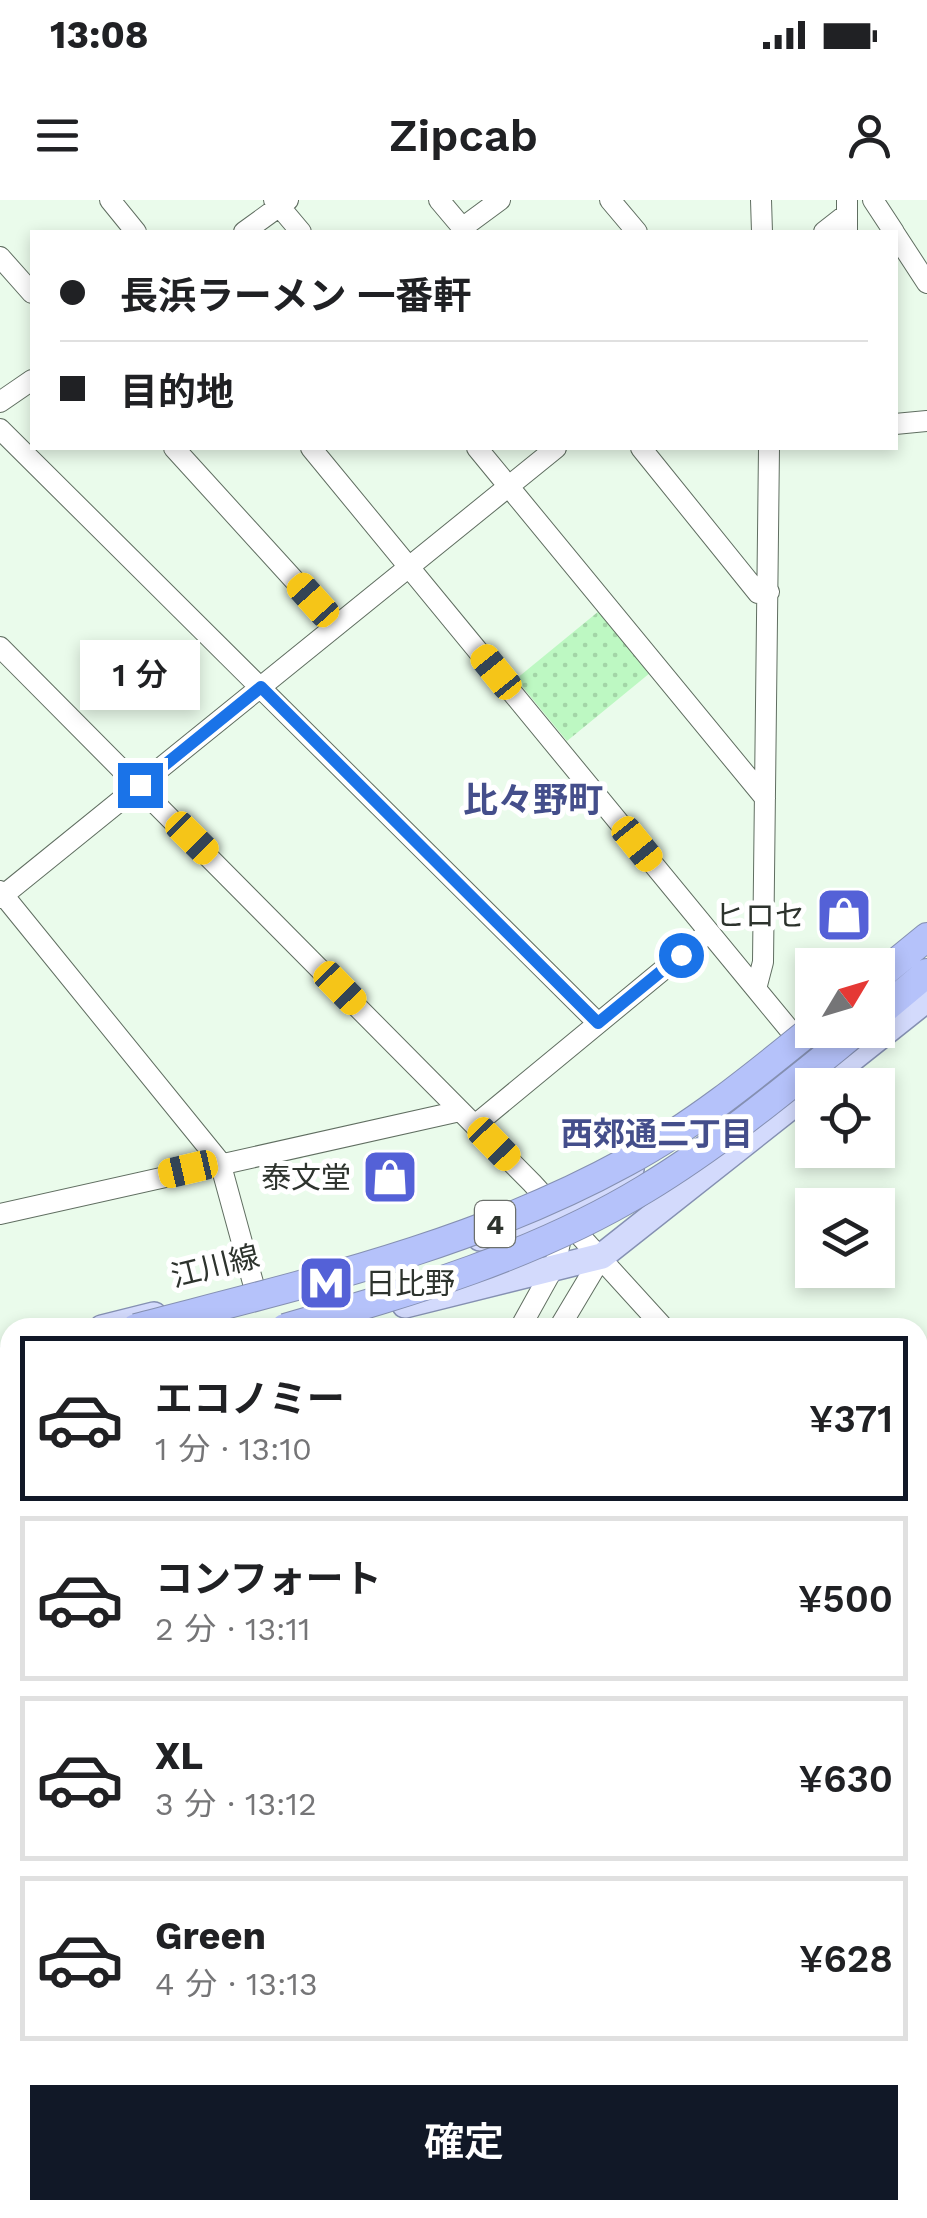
<!DOCTYPE html>
<html lang="ja">
<head>
<meta charset="utf-8">
<style>
	:root { --surface:#fff; --page:#f6f6f6; --text:#202124; --muted:#757577; --line:#e0e0e0; --accent:#111827 }
	body { margin:0; font-family:"Work Sans","Noto Sans JP",sans-serif; background:var(--page); color:var(--text); height:100vh; display:flex; flex-direction:column; font-size:38px; white-space:nowrap }
	* { box-sizing:border-box; margin:0 }
	p { font-size:32px; color:var(--muted) }
	.icon { flex:none; width:55px; height:55px; fill:none; stroke:currentColor; stroke-width:2; stroke-linecap:round; stroke-linejoin:round }
	.map { position:relative; flex:1; overflow:hidden }
	.details { position:absolute; left:0px; top:1118px; width:928px; height:902px; display:flex; flex-direction:column; background:var(--surface); border-radius:30px 30px 0 0; box-shadow:0 5px 15px #0003 }
	.details>* { flex:none }
	.banner { position:absolute; left:30px; top:30px; width:868px; height:220px; border-radius:0px; box-shadow:0 5px 15px #0003; display:grid; align-content:center; height:220px; padding:0 30px; background:var(--surface) }
	.needle { width:65px; rotate:52deg }
	.controls { position:absolute; left:795px; top:748px; display:grid; gap:20px }
	.controls a { display:grid; place-items:center; width:100px; height:100px; border-radius:0px; background:var(--surface); box-shadow:0 5px 15px #0003; font-size:50px }
	.end { position:absolute; width:45px; height:45px; margin:-22px; border:12px solid #1a73e8; background:#fff; box-shadow:0 0 0 5px #fff }
	.from { border-radius:50% }
	.bubble { position:absolute; height:70px; border-radius:0px; background:var(--surface); box-shadow:0 5px 15px #0003; font-size:32px; font-weight:600; line-height:70px; text-align:center }
	.car { position:absolute; width:30px; height:60px; margin:-30px -15px; border-radius:12px; box-shadow:0 0 8px 2px #0007; background:linear-gradient(#f5c518 24%,#345 0 40%,#f5c518 0 76%,#345 0 86%,#f5c518 0) }
	.banner b { display:flex; align-items:center; gap:35px; height:95px; font-size:38px }
	.banner b+b { border-top:2px solid var(--line) }
	.banner i { width:25px; height:25px; background:var(--text) }
	ul { padding:18px 0 0; list-style:none }
	li { display:flex; align-items:center; gap:30px; height:165px; margin:0 20px 15px; padding:0 10px; border:5px solid var(--line); border-radius:0px }
	li div { flex:1 }
	li b { display:block; font-size:38px }
	li em { font-style:normal; font-weight:600 }
	li.current { border-color:var(--accent) }
	li>.icon { width:90px; height:90px; stroke-width:1.5 }
	.button { display:flex; gap:20px; margin-top:auto; padding:20px 30px }
	.button a { flex:1; height:115px; border-radius:0px; background:var(--accent); color:#fff; font-size:40px; font-weight:600; line-height:115px; text-align:center }
	.status { display:flex; justify-content:space-between; align-items:center; height:70px; padding:0 50px; background:var(--surface); direction:ltr }
	.status svg { height:28px; fill:currentColor }
	header { display:flex; justify-content:space-between; align-items:center; height:130px; padding:0 30px; background:var(--surface); font-size:45px; font-weight:600 }
	.map>svg:first-child { display:block }
	.park { fill:url(#park-tufts) }
	.garden { fill:url(#garden-dots) }
	.lines { fill:none; stroke-linecap:round; stroke-linejoin:round }
	.minor-casing { stroke:#606e61; stroke-width:22 }
	.major-casing { stroke:#8590b2; stroke-width:28 }
	.highway-casing { stroke:#8590b2; stroke-width:30 }
	.minor { stroke:#fff; stroke-width:20 }
	.major { stroke:#d3dafc; stroke-width:25 }
	.highway { stroke:#b5c2fa; stroke-width:28 }
	.highway-bridge-casing { stroke:#8590b2; stroke-width:30; stroke-linecap:butt }
	.highway-bridge { stroke:#b5c2fa; stroke-width:28 }
	.route { stroke:#1a73e8; stroke-width:12 }
	.labels { text-anchor:middle; dominant-baseline:central; stroke-width:10; stroke-linejoin:round; paint-order:stroke }
	.shield { fill:#fff; stroke:#6c706c; stroke-width:2.5 }
	.shield-label { font-size:28px; font-weight:bold; fill:#2d332d }
	.poi-label { font-size:30px; fill:#2d332d; stroke:#fff; text-anchor:end }
	.street-label { font-size:30px; fill:#2d332d; stroke:#fff }
	.neighbourhood-label { font-size:32px; font-weight:bold; fill:#444e8b; stroke:#fff }
	.quarter-label { font-size:35px; font-weight:bold; fill:#444e8b; stroke:#fff }
</style>
</head>
<body>
<div class="status"><b>13:08</b><svg viewBox="0 0 49 12"><path d="M0 12V9h3v3zM5 12V6h3v6zM10 12V3h3v9zM15 12V0h3v12zM26 1h20v11H26zM47 4h2v5h-2z"/></svg></div>
<header><svg class="icon" aria-label="menu" viewBox="0 0 24 24"><path d="M4 6h16M4 12h16M4 18h16"/></svg>Zipcab<svg class="icon" aria-label="person" viewBox="0 0 24 24"><circle cx="12" cy="8" r="4"/><path d="M4 21q1-7 8-7t8 7"/></svg></header>
<div class="map">
<svg width="927" height="2018" viewBox="0 0 927 2018">
	<defs>
		<pattern id="park-tufts" width="24" height="20" patternUnits="userSpaceOnUse" patternTransform="scale(2.5)"><rect width="24" height="20" fill="#bdf8c2"/><path d="M3 7l-1-3M5 7V3M7 7l1-3M15 17l-1-3M17 17v-4M19 17l1-3" fill="none" stroke="#a3d5a7"/></pattern>
		<pattern id="garden-dots" width="8" height="8" patternUnits="userSpaceOnUse" patternTransform="scale(2.5)"><rect width="8" height="8" fill="#bdf8c2"/><path d="M2 2h.1M6 6h.1" fill="none" stroke="#a3d5a7" stroke-width="1.8" stroke-linecap="round"/></pattern>
	</defs>
	<rect width="100%" height="100%" fill="#eafbeb"/>
	<path class="park" d="M927,1907V2018H858L863,2010H918V1919Z"/>
	<path class="garden" d="M599,411L650,473L567,541L516,479Z"/>
	<g class="lines">
		<g class="minor-casing">
			<path id="minor" d="M110,0L136,32
				M274,0L301,32
				M439,0L466,32
				M610,0L637,32
				M761,0L762,32
				M873,0L894,32
				M462,28L500,0
				M244,32L288,0
				M824,32L847,14
				M847,32V0
				M895,34L927,83
				M0,57L32,93
				M0,202L32,180
				M895,224L927,221
				M0,229L598,823
				M174,248L336,426
				M311,248L756,789
				M477,248L765,598
				M641,248L758,393L769,392
				M769,248L763,762L756,789L798,840
				M0,447L532,983L664,1128
				M0,691L220,962L255,1090
				M0,698L556,248
				M475,925L709,732
				M0,1014L460,911
				M520,1128L555,1065L564,1025
				M559,1128L602,1056
				M0,1339L10,1337
				M918,1415L927,1426
				M0,1570L10,1577
				M0,1790L10,1772
				M918,1875L927,1863
				M0,1931L10,1937
				M145,2010L159,2018
				M481,2010L495,2018
				M809,2010L823,2018
				M14,2018L19,2010
				M46,2018L51,2010
				M763,2018L765,2010"/>
		</g>
		<g class="major-casing">
			<path id="major" d="M819,885L927,799
				M480,1038L566,1018L631,969
				M405,1105L602,1056L812,890
				M102,1128L154,1115"/>
		</g>
		<g class="highway-casing">
			<path id="highway" d="M878,777L927,737
				M878,814L927,773
				M0,1162L10,1160
				M0,1202L10,1200"/>
		</g>
		<use href="#minor" class="minor"/>
		<use href="#major" class="major"/>
		<use href="#highway" class="highway"/>
		<g class="highway-bridge-casing">
			<path id="highway-bridge" d="M136,1128C304,1084 473,1046 626,962C693,926 753,877 812,829
				M285,1128C410,1092 533,1057 645,989C721,943 789,886 858,830"/>
		</g>
		<use href="#highway-bridge" class="highway-bridge"/>
	</g>
	<g class="lines">
		<path class="route" d="M140,585L261,487L598,823L681,755"/>
	</g>
	<defs>
		<g id="shop-square" transform="scale(2.875)"><rect x="-9" y="-9" width="18" height="18" rx="4" fill="#5461d7" stroke="#fff"/><path d="M-5-2.5h2.3a2.7 3.5 0 0 1 5.4 0H5L5.5 6h-11ZM-1.5-2.5h3a1.5 2.3 0 0 0-3 0Z" fill="#fff"/></g>
		<g id="metro-square" transform="scale(2.875)"><rect x="-9" y="-9" width="18" height="18" rx="4" fill="#5461d7" stroke="#fff"/><path d="M-5.5 5V-5H-3L0 0L3-5H5.5V5H3V-.5L0 4L-3-.5V5Z" fill="#fff"/></g>
	</defs>
	<g fill-rule="evenodd">
		<use href="#shop-square" x="844" y="715"/>
		<use href="#shop-square" x="390" y="977"/>
		<use href="#metro-square" x="326" y="1083"/>
	</g>
	<g class="labels">
		<rect class="shield" x="475" y="1001" width="40" height="46" rx="8"/>
		<g class="shield-label">
			<text x="495" y="1024">4</text>
		</g>
		<g class="poi-label">
			<text x="805" y="715">ヒロセ</text>
			<text x="351" y="977">泰文堂</text>
			<text x="365" y="1083" text-anchor="start">日比野</text>
		</g>
		<g class="street-label">
			<text transform="translate(215 1066) rotate(-14)">江川線</text>
		</g>
		<g class="neighbourhood-label">
			<text x="657" y="934">西郊通二丁目</text>
		</g>
		<g class="quarter-label">
			<text x="533" y="600">比々野町</text>
		</g>
	</g>
</svg>
<div class="controls">
<a><svg class="needle" viewBox="-14 -14 28 28"><path d="M0-13l5 13h-10z" fill="#e53935"/><path d="M0 13l5-13h-10z" fill="#757577"/></svg></a>
<a><svg class="icon" aria-label="locate" viewBox="0 0 24 24"><circle cx="12" cy="12" r="6"/><path d="M12 2v4M12 18v4M2 12h4M18 12h4"/></svg></a>
<a><svg class="icon" aria-label="layers" viewBox="0 0 24 24"><path d="M12 4l9 5-9 5-9-5zM3 14l9 5 9-5"/></svg></a>
</div>
<i class="end from" style="left:681px;top:755px"></i>
<i class="end" style="left:140px;top:585px"></i>
<div class="bubble" style="left:80px;top:440px;width:120px">1 分</div>
<i class="car" style="left:313px;top:400px;rotate:318deg"></i>
<i class="car" style="left:496px;top:472px;rotate:321deg"></i>
<i class="car" style="left:192px;top:638px;rotate:135deg"></i>
<i class="car" style="left:637px;top:644px;rotate:141deg"></i>
<i class="car" style="left:340px;top:788px;rotate:136deg"></i>
<i class="car" style="left:494px;top:944px;rotate:136deg"></i>
<i class="car" style="left:188px;top:969px;rotate:257deg"></i>
<div class="banner">
<b><i class="from"></i>長浜ラーメン 一番軒</b>
<b><i></i>目的地</b>
</div>
<section class="details">
<ul>
<li class="current"><svg class="icon" aria-label="car" viewBox="0 0 24 24"><path d="M5 17H2v-5l4-1 3-4h7l3 4 3 1v5h-3M9 17h6M6 11h13"/><circle cx="7" cy="17" r="2"/><circle cx="17" cy="17" r="2"/></svg><div><b>エコノミー</b><p>1 分 · 13:10</p></div><em>¥371</em></li>
<li><svg class="icon" aria-label="car" viewBox="0 0 24 24"><path d="M5 17H2v-5l4-1 3-4h7l3 4 3 1v5h-3M9 17h6M6 11h13"/><circle cx="7" cy="17" r="2"/><circle cx="17" cy="17" r="2"/></svg><div><b>コンフォート</b><p>2 分 · 13:11</p></div><em>¥500</em></li>
<li><svg class="icon" aria-label="car" viewBox="0 0 24 24"><path d="M5 17H2v-5l4-1 3-4h7l3 4 3 1v5h-3M9 17h6M6 11h13"/><circle cx="7" cy="17" r="2"/><circle cx="17" cy="17" r="2"/></svg><div><b>XL</b><p>3 分 · 13:12</p></div><em>¥630</em></li>
<li><svg class="icon" aria-label="car" viewBox="0 0 24 24"><path d="M5 17H2v-5l4-1 3-4h7l3 4 3 1v5h-3M9 17h6M6 11h13"/><circle cx="7" cy="17" r="2"/><circle cx="17" cy="17" r="2"/></svg><div><b>Green</b><p>4 分 · 13:13</p></div><em>¥628</em></li>
</ul>
<div class="button"><a>確定</a></div>
</section>
</div>
</body>
</html>
